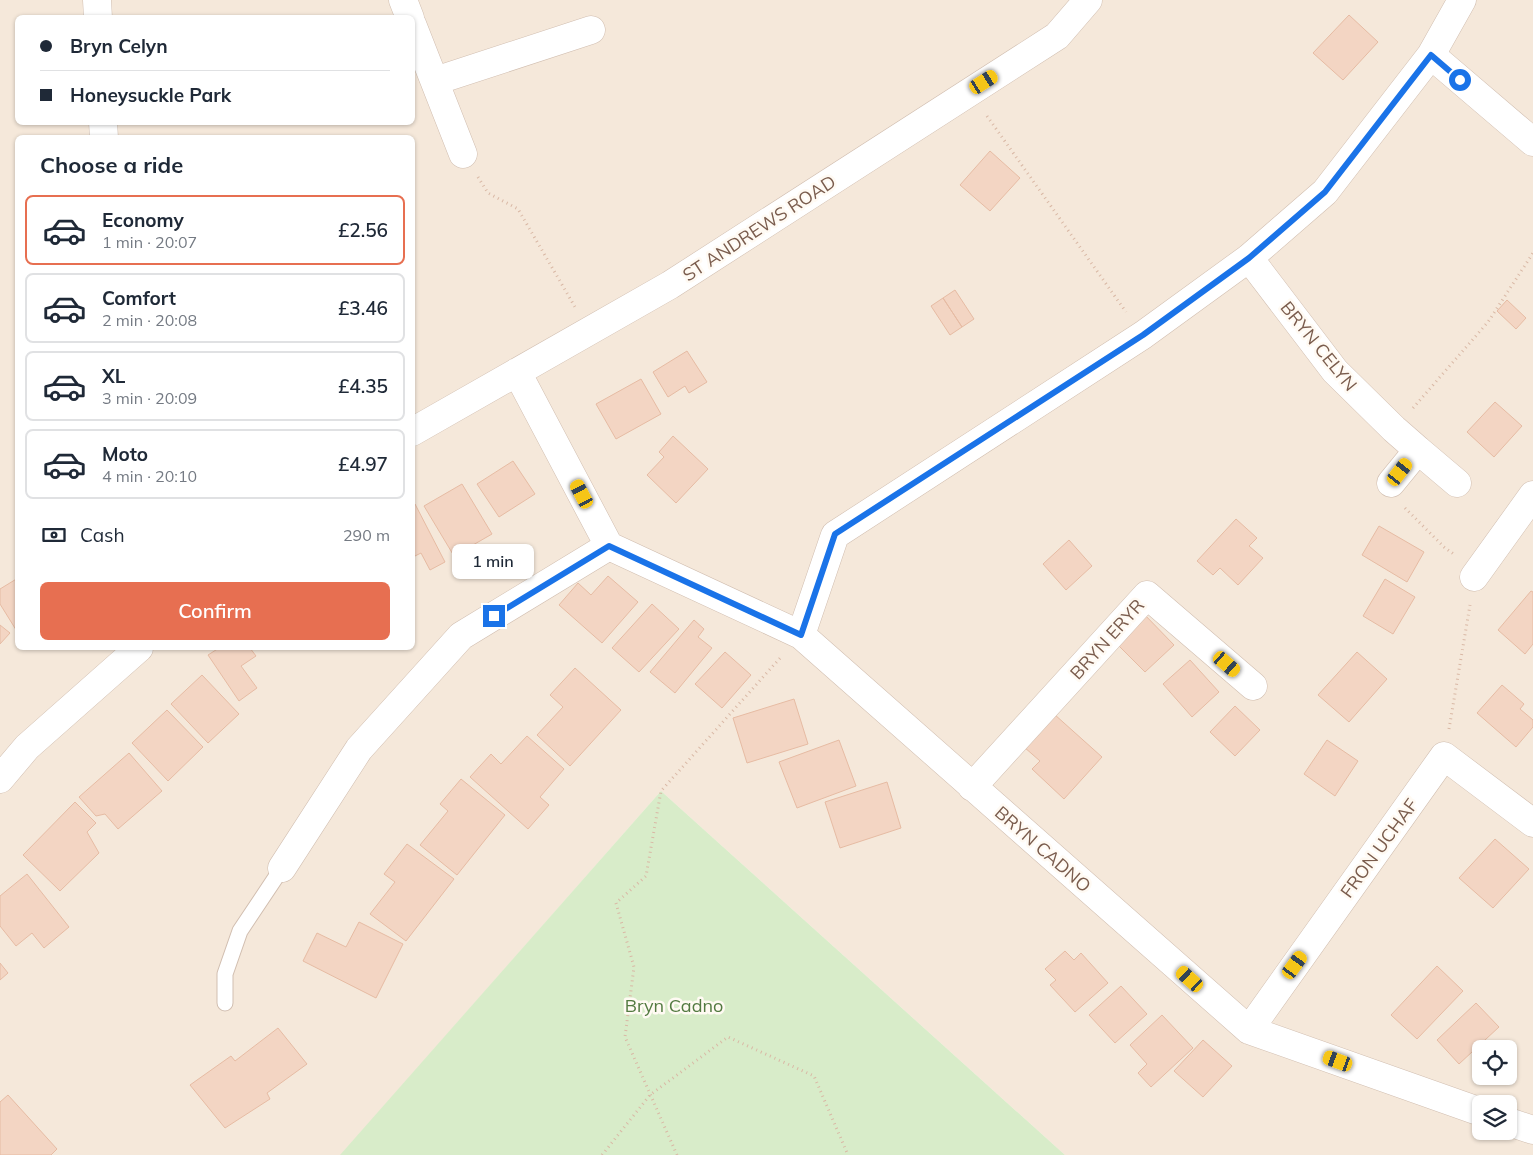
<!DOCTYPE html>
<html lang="en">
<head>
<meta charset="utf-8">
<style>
	:root { --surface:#fff; --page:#f6f6f7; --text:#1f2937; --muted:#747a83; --line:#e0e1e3; --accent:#e76f51 }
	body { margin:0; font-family:Mulish,sans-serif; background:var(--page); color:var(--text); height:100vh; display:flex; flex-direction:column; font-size:19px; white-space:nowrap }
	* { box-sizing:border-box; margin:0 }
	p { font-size:16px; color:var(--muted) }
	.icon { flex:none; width:28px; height:28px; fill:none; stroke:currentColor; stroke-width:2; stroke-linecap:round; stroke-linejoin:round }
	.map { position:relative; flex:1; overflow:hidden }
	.sheet { position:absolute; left:15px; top:135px; width:400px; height:515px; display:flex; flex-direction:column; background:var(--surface); border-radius:8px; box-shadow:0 1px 4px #0004 }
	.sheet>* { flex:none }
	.top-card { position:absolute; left:15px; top:15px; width:400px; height:110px; border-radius:8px; box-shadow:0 1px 4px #0004; display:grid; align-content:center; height:110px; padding:0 25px; background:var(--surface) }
	.tools { position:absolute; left:1472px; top:1040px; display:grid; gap:10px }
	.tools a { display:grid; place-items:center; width:45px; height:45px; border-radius:8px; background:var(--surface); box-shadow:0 1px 4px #0004; font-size:25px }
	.end { position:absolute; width:22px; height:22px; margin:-11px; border:6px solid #1a73e8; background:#fff; box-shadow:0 0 0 2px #fff }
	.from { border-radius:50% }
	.bubble { position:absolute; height:35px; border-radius:8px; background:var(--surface); box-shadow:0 1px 4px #0004; font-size:16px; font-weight:600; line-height:35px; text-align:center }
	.car { position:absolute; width:15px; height:30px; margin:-15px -8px; border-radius:6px; box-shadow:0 0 4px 1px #0007; background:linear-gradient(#f5c518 24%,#345 0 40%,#f5c518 0 76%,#345 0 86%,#f5c518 0) }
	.top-card b { display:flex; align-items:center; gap:18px; height:48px; font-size:19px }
	.top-card b+b { border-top:1px solid var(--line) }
	.top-card i { width:12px; height:12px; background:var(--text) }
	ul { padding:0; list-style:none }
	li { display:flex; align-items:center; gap:15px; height:70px; margin:0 10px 8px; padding:0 15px; border:2px solid var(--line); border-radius:8px }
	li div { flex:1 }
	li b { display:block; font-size:19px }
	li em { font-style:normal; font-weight:600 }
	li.on { border-color:var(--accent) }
	li>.icon { width:45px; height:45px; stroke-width:1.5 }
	h2 { padding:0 25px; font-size:22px; line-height:60px }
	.pay { display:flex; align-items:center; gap:12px; height:55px; padding:0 25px; font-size:19px }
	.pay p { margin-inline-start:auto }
	.action { display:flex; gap:10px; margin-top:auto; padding:10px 25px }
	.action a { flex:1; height:58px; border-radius:8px; background:var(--accent); color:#fff; font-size:20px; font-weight:600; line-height:58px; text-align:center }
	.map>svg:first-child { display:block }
	.residential { fill:#f5e8da; fill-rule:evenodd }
	.green { fill:#d8ecc9 }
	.building { fill:#f3d5c3; stroke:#e6bba3 }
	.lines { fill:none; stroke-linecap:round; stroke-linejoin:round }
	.service-casing { stroke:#d1beb0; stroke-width:17 }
	.minor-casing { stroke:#d1beb0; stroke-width:29 }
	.path { stroke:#d9b8a5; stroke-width:3; stroke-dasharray:1 4; stroke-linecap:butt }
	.service { stroke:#fff; stroke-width:15 }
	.minor { stroke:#fff; stroke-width:28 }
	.route { stroke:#1a73e8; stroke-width:6 }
	.labels { text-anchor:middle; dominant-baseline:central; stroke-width:5; stroke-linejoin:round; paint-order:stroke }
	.street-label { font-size:18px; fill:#7a5c4d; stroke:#fffaf3 }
	.park-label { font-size:18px; fill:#537a41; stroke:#fffaf3 }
</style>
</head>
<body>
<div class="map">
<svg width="1533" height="1155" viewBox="0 0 1533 1155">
	<rect width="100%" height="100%" fill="#fdf6ec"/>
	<path class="residential" d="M0,0H1533V1155H1065L661,791L341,1155H0ZM18,18H412V122H18ZM18,138H412V648H18ZM1481,1049H1509V1076H1481ZM1481,1104H1509V1131H1481Z"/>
	<path class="green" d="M661,791L1065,1155H340Z"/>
	<path class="building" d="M1349,15L1378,42L1343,80L1313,53Z
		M990,151L1020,178L990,211L960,185Z
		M955,290L974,319L962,327L943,298Z
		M943,298L962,327L950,335L931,306Z
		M1507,300L1526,318L1516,329L1497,311Z
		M687,351L707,382L689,393L685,386L668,397L653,372Z
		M641,379L661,414L616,439L596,404Z
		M1495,402L1522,426L1494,457L1467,432Z
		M673,436L708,469L676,503L647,475L664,457L659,452Z
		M513,461L535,494L499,517L477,484Z
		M462,484L492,534L454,556L424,506Z
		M415,504L445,562L430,570L421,553L415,556L412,551V505Z
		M1236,519L1257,538L1249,546L1263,558L1238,585L1220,568L1213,575L1197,561Z
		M1379,526L1424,552L1407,582L1362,555Z
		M1069,540L1092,566L1066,590L1043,564Z
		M608,576L638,602L602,643L559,605L578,583L591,595Z
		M18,578V633L0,604V589Z
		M1385,579L1415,597L1393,634L1363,616Z
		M1531,591L1533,592V644L1525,654L1498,630Z
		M652,604L679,629L639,672L612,648Z
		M1142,612L1174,645L1145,672L1113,640Z
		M694,620L704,629L698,637L712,648L675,693L650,672Z
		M0,625L10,633L0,644Z
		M219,648H250L256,656L241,666L257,688L239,701L208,655Z
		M725,652L751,675L722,708L695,684Z
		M1357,652L1387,679L1349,722L1318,695Z
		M1190,660L1219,692L1192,717L1163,684Z
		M575,668L621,710L570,766L537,735L563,707L550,695Z
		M202,675L239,714L208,743L171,704Z
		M1502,685L1524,704L1520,709L1533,720V727L1516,747L1477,713Z
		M794,699L808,744L747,763L733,718Z
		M1235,706L1260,730L1235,756L1210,732Z
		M167,710L203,747L168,781L132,743Z
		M1054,714L1102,757L1064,799L1032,769L1040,761L1024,747Z
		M527,736L564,769L540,797L549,805L528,829L470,777L491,754L501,764Z
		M839,740L856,786L797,808L779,762Z
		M1327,740L1358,761L1335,796L1304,774Z
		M129,753L162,791L118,829L105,814L96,816L79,797Z
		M461,779L505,815L457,875L420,845L448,811L440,804Z
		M887,782L901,828L840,848L825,802Z
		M75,802L96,823L87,832L99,853L60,891L23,855Z
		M1495,839L1529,869L1493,908L1459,878Z
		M407,844L454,879L406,941L370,914L395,882L384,874Z
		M27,874L69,927L44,948L32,933L16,946L0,926V896Z
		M359,922L403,944L376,998L303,961L317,933L346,947Z
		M1065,951L1074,960L1081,953L1108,983L1075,1012L1050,985L1056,980L1045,969Z
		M0,963L8,973L0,980Z
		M1437,966L1463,991L1417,1039L1391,1015Z
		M1121,986L1147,1014L1115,1043L1089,1015Z
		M1476,1003L1499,1027L1459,1064L1437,1040Z
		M1162,1015L1193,1048L1151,1087L1138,1073L1147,1064L1130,1045Z
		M278,1028L307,1064L267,1093L270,1099L225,1128L190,1085L231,1056L235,1061Z
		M1203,1040L1232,1066L1203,1097L1174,1071Z
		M8,1095L57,1149L51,1155H0V1102Z"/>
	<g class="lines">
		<g class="service-casing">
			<path id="service" d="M225,1003V974L240,931L282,868"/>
		</g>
		<g class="minor-casing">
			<path id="minor" d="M97,0L98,18
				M403,0L410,18
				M412,24L463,154
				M1431,55L1533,142
				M435,81L591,30
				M103,122L104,138
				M1249,258L1335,371L1394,429L1418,450L1391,483
				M517,372L609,546L801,635L1249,1030L1481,1112
				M412,432L670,285L1057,36L1088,0
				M1418,450L1457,483
				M1474,577L1533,495
				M801,635L835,535L1143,335L1249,258L1325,192L1431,55L1462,0
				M0,779L27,747L139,648
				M972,787L1147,595L1253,686
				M282,868L359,749L461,636L609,546
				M1249,1030L1444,756L1533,823
				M1509,1122L1533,1130"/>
		</g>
		<path class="path" d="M987,116L1126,312
			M478,177L488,193L518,209L575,307
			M1413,408L1488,322L1533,253
			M1405,508L1444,547L1455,555
			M1449,729L1470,605
			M602,1155L650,1095L728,1037L814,1076L848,1155
			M677,1155L625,1037L634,967L616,903L646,876L661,791L781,657"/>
		<use href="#service" class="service"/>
		<use href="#minor" class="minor"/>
	</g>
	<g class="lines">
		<path class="route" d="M494,616L609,546L801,635L835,534L1143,335L1249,258L1325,192L1431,55L1460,80"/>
	</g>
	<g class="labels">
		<g class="street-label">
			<text transform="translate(759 228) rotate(-33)">ST ANDREWS ROAD</text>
			<text transform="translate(1319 346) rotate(51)">BRYN CELYN</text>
			<text transform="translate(1107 639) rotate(-48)">BRYN ERYR</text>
			<text transform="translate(1379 848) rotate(-54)">FRON UCHAF</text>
			<text transform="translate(1043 849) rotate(41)">BRYN CADNO</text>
		</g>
		<g class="park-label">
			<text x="674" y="1005">Bryn Cadno</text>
		</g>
	</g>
</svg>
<div class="tools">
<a><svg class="icon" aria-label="locate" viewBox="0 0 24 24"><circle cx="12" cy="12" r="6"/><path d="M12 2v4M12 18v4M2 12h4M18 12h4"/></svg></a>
<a><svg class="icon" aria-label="layers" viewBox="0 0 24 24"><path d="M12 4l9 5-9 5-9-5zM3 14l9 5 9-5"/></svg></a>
</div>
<i class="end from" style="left:1460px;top:80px"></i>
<i class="end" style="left:494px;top:616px"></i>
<div class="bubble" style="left:452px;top:544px;width:82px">1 min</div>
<i class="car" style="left:984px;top:82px;rotate:58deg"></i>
<i class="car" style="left:1400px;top:472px;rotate:38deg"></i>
<i class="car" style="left:582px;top:494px;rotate:332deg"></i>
<i class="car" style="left:1227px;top:664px;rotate:131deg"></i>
<i class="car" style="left:1295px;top:965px;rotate:36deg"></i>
<i class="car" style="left:1190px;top:979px;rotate:312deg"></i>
<i class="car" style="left:1338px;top:1061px;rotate:290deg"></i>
<div class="top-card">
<b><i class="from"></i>Bryn Celyn</b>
<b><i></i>Honeysuckle Park</b>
</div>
<section class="sheet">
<h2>Choose a ride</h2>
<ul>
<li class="on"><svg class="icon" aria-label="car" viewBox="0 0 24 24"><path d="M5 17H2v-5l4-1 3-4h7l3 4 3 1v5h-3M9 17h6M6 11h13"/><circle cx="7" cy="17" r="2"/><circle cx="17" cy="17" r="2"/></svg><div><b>Economy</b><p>1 min · 20:07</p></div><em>£2.56</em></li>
<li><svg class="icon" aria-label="car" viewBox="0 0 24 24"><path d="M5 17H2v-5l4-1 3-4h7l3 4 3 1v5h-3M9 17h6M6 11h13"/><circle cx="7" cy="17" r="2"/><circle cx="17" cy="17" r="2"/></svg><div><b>Comfort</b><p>2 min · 20:08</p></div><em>£3.46</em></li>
<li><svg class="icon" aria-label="car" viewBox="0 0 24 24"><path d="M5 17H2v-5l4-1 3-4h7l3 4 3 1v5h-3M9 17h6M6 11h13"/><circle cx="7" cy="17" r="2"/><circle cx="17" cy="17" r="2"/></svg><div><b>XL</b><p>3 min · 20:09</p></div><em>£4.35</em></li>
<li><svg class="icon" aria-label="car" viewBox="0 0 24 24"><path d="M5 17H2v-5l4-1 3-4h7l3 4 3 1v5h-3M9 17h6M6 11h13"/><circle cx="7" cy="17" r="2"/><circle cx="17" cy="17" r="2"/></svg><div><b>Moto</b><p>4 min · 20:10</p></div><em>£4.97</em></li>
</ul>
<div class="pay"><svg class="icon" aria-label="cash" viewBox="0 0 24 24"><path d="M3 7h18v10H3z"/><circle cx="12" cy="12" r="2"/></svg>Cash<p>290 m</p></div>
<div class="action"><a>Confirm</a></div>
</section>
</div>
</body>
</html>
